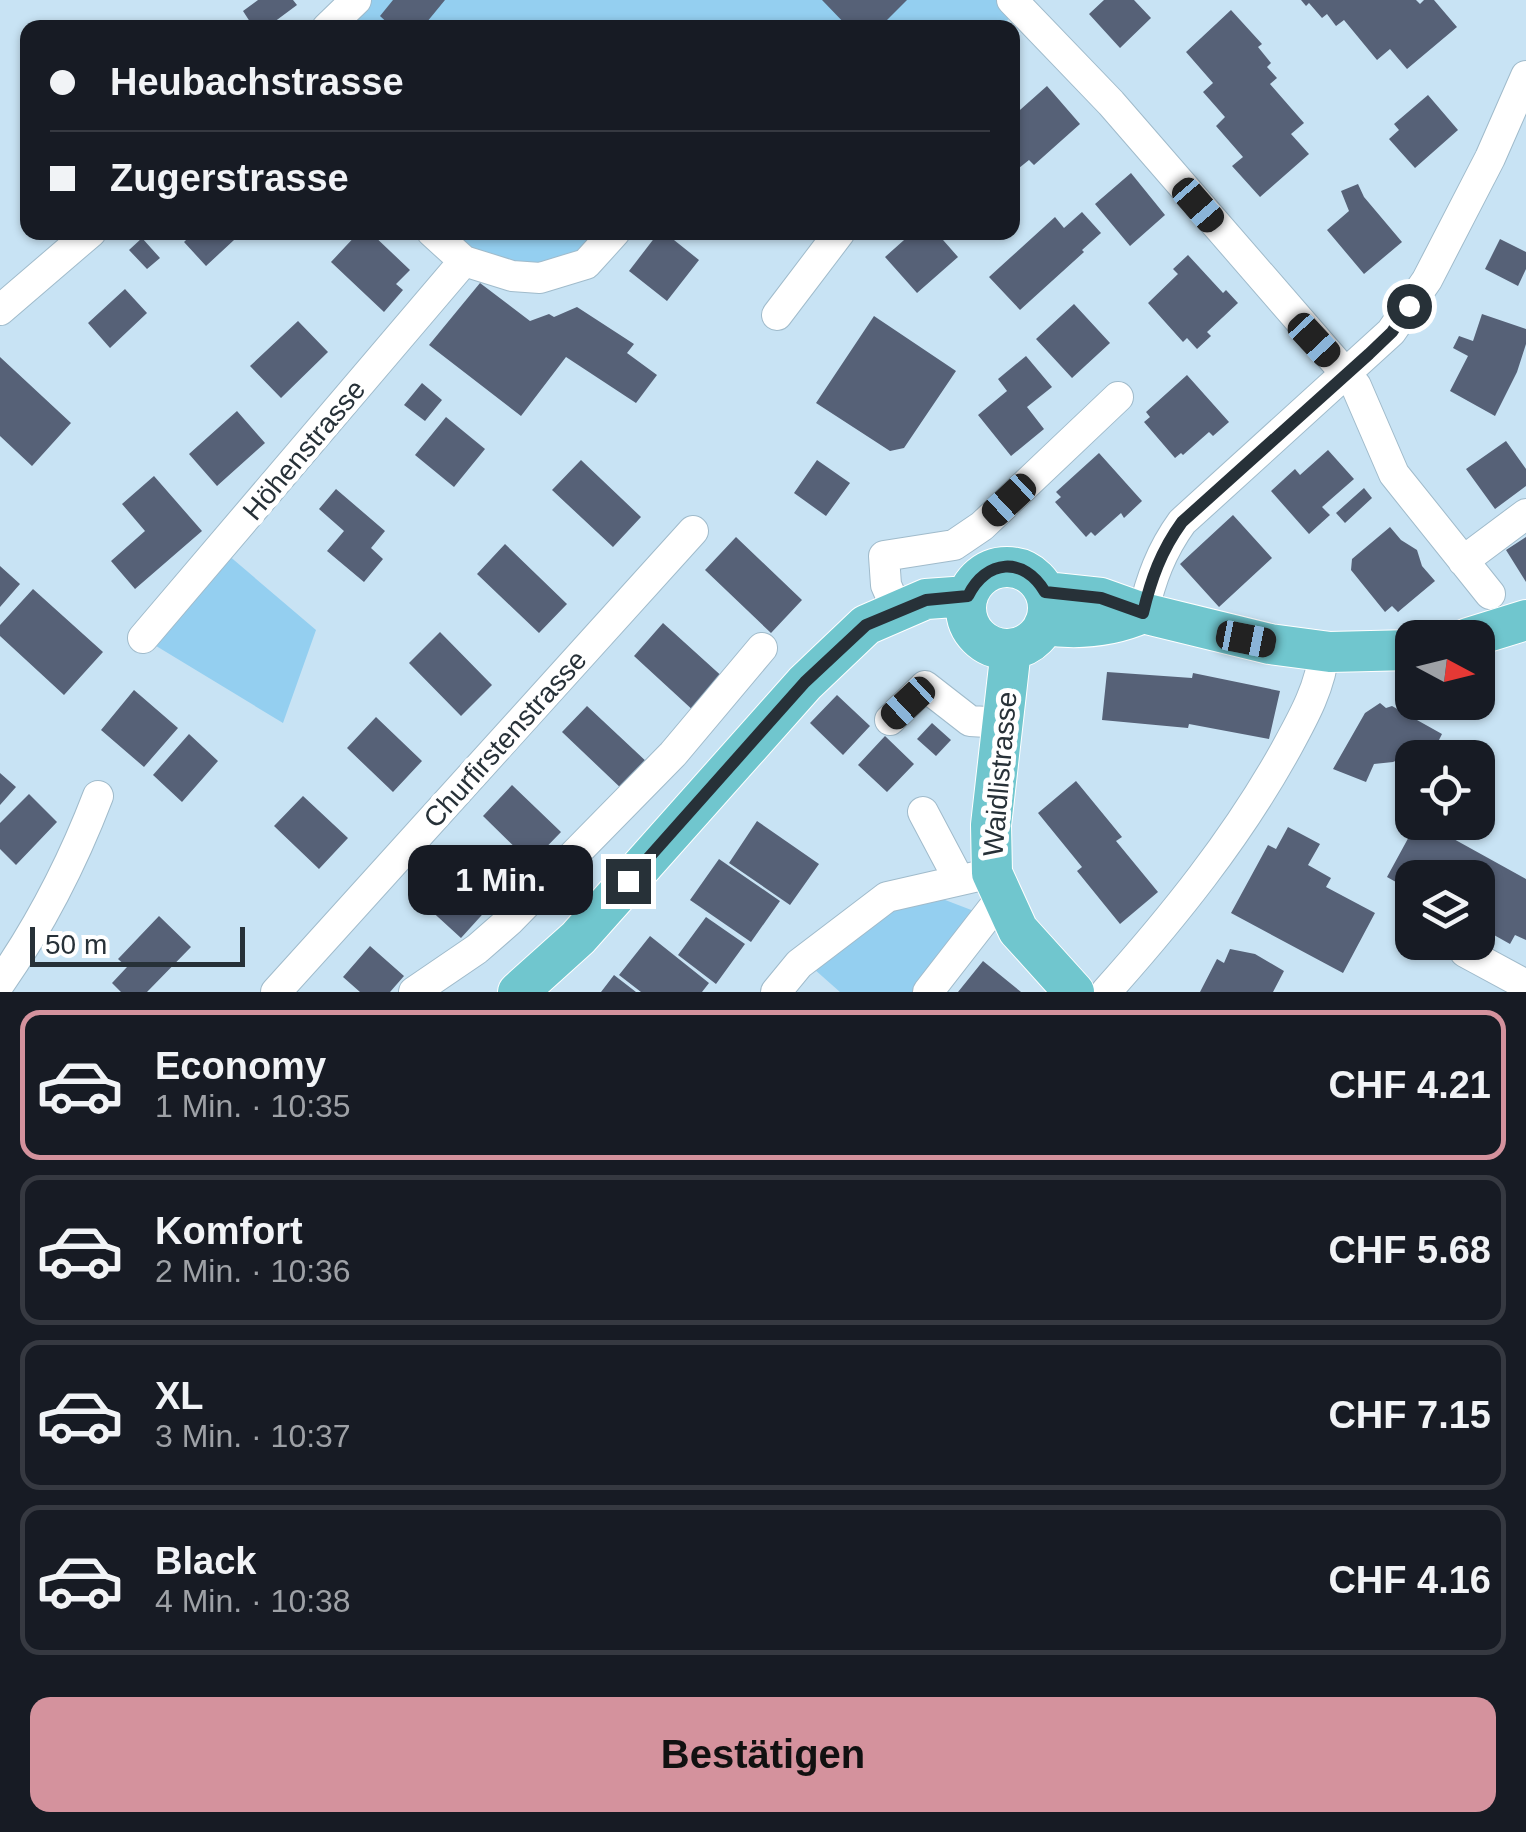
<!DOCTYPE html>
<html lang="de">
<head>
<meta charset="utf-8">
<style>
	:root { --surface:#171b24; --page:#20242c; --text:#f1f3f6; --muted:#9ea1a6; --line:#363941; --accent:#d4929d }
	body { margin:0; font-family:Helvetica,sans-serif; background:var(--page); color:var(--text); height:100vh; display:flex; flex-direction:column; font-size:38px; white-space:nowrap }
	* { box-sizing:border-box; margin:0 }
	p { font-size:32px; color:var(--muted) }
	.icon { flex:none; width:55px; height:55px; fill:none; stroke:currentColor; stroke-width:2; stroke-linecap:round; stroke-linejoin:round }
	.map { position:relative; height:992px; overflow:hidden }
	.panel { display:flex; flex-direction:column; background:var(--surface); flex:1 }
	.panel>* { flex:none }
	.hud { position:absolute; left:20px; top:20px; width:1000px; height:220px; border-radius:20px; box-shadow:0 2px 8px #0004; display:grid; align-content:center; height:220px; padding:0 30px; background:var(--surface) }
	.needle { width:65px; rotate:97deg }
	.buttons { position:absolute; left:1395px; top:620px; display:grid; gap:20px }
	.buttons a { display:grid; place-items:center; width:100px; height:100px; border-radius:20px; background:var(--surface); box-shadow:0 2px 8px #0004; font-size:50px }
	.scale { position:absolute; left:30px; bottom:25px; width:215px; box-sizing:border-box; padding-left:10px; border:5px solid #273138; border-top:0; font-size:28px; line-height:35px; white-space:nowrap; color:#273138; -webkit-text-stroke:8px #fff; paint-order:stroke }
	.end { position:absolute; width:45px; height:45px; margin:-22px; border:12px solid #273138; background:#fff; box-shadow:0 0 0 5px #fff }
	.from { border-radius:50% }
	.bubble { position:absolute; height:70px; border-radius:20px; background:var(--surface); box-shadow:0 2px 8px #0004; font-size:32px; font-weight:800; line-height:70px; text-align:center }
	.car { position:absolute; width:30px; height:60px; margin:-30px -15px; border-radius:12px; box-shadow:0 0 8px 2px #0007; background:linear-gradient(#222 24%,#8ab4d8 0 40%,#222 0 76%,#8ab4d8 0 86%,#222 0) }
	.hud b { display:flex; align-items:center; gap:35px; height:95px; font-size:38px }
	.hud b+b { border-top:2px solid var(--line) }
	.hud i { width:25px; height:25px; background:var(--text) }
	ul { padding:18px 0 0; list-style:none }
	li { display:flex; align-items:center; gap:30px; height:150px; margin:0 20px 15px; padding:0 10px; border:5px solid var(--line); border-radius:20px }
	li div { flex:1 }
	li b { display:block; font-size:38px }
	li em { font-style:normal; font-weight:800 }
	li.selected { border-color:var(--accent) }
	li>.icon { width:90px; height:90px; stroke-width:1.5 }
	.primary-button { display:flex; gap:20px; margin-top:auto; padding:20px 30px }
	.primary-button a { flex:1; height:115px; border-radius:20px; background:var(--accent); color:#111; font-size:40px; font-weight:800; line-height:115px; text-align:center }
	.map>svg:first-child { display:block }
	.green { fill:#94cff0 }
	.building { fill:#566177 }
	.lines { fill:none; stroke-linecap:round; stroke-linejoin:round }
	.minor-casing { stroke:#a0bbcb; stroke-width:32 }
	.major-casing { stroke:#fff; stroke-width:42 }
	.minor { stroke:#fff; stroke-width:30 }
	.major { stroke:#70c6ce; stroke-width:40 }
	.route { stroke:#273138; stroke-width:12 }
	.labels { text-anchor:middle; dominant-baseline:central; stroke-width:10; stroke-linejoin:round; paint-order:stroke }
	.street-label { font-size:28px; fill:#273138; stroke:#fff }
</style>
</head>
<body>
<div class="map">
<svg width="1526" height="992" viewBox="0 0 1526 992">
	<rect width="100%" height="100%" fill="#c8e3f4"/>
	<path class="green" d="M356,0H1012L1019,8L1000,28H327Z
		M432,233H615L540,278Z
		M221,549L316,630L283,723L143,638Z
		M919,890L987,916L928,992H840L814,969Z"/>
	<path class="building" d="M258,0H293L297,5L266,28H254L243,11Z
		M393,0H445L422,28H393L380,16Z
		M822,0H907L879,28H849Z
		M1104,0H1134L1151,18L1120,48L1089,14Z
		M1301,0H1416L1420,4L1424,0H1434L1457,27L1407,69L1390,49L1377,60L1344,20L1336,26L1327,14L1322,18L1309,3L1306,6Z
		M1231,10L1262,44L1258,47L1271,63L1267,67L1277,78L1270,84L1304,123L1291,134L1309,154L1260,197L1232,166L1243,157L1216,126L1225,117L1203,92L1213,83L1186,52Z
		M1047,86L1080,124L1034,165L1029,160L1019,168L1012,161V117Z
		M1428,95L1458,130L1415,168L1389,139L1399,130L1394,124Z
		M1131,173L1165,215L1130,246L1095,204Z
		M1358,184L1364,197L1402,242L1364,274L1327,230L1349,211L1341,191Z
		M1082,212L1101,233L1082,250L1084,252L1020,310L989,277L1055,217L1064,228Z
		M194,232H227L234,240L206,266L184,242Z
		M359,232H370L410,270L396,284L403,290L384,312L331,262Z
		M659,232H664L699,260L667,301L629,271Z
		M913,232H936L958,257L917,293L885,257Z
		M142,238L160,258L147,269L129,250Z
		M1500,239L1526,252V269L1518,286L1485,269Z
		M1188,255L1223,293L1226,290L1238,303L1207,332L1211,336L1197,349L1187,338L1183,342L1148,303L1178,274L1173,269Z
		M480,283L530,321L549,314L554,317L577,307L634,344L627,353L657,375L636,403L566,357L521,416L429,345Z
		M125,289L147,313L110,348L88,323Z
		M1074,304L1110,343L1072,378L1036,339Z
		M1482,314L1526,329V344L1517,372L1495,416L1450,391L1468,356L1453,348L1459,336L1473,341Z
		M874,316L956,371L904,448L890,451L816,403Z
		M298,321L328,352L281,398L250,366Z
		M1026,356L1052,387L1027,407L1044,429L1011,456L978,415L1007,391L998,379Z
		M0,357L71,423L32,466L0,436Z
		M1187,375L1229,422L1213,436L1209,432L1183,455L1181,453L1175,458L1144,422L1150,417L1146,412Z
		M422,383L442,400L425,421L404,405Z
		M237,411L265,443L217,486L189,454Z
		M446,417L485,449L454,487L415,455Z
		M1506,441L1526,469V486L1495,509L1466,469Z
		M1328,450L1354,479L1322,507L1330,515L1309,534L1271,491L1295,469L1300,475Z
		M1099,453L1142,501L1124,518L1121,513L1095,536L1091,532L1086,537L1055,502L1061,497L1056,492Z
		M581,460L641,517L613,547L552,490Z
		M817,460L850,483L826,516L794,493Z
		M154,476L202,531L135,589L111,561L145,531L122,504Z
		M1364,488L1372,498L1345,523L1336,513Z
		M336,489L385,531L371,548L383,559L364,582L327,551L344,531L319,509Z
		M1233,515L1272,558L1219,607L1180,564Z
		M1390,527L1401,540L1417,550L1422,566L1435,581L1398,612L1392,606L1385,612L1351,570L1352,559Z
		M736,537L802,600L771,633L705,570Z
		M1526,537V582L1506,550Z
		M505,544L567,604L539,633L477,574Z
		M0,566L20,584L0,607Z
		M33,589L103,652L64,695L0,636V625Z
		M663,623L726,680L696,713L634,656Z
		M440,632L492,685L461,716L409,663Z
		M1107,672L1192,678L1193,673L1280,691L1269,739L1189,724L1188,728L1102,720Z
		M134,690L178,728L144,767L101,730Z
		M837,695L870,726L843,755L810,723Z
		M1380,703L1386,708L1392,706L1442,734L1433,752L1426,749L1422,758L1411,754L1393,762L1374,764L1366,782L1333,769L1365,713Z
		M587,706L649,764L624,791L562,732Z
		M376,717L422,761L393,792L347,748Z
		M932,723L951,740L936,756L917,739Z
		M189,734L218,761L182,802L153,775Z
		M885,736L914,764L887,792L858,765Z
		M0,773L16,787L0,805Z
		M1076,781L1122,837L1116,841L1158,892L1120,924L1077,871L1082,867L1038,813Z
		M512,785L561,832L531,863L483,816Z
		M29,794L57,822L16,865L0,849V823Z
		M303,796L348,838L319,869L274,826Z
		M757,821L819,864L790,905L729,863Z
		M1417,822H1423L1526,879V940L1515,935L1510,944L1478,926V878H1412V891L1387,877Z
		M1288,827L1320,844L1308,865L1331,878L1326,887L1375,913L1343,973L1231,913L1268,845L1276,849Z
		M719,859L780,901L751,942L690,900Z
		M444,864L490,906L461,938L415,896Z
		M159,916L191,947L147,992H121L112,983L127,967L118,959Z
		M706,917L745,944L716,984L678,955Z
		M650,936L709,983L702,992H641L619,975Z
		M370,946L404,976L390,992H360L343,977Z
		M1230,949L1255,954L1284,971L1273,992H1200L1217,959L1224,963Z
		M983,961L1021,992H958Z
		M614,975L636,992H601Z"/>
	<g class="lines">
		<g class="minor-casing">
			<path id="minor" d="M1012,0L1111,103L1347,375L1356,386L1394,474L1490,594
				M327,28L356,0
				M432,232L464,261L512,276L540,278L586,264L615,232
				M0,310L91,232
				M777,315L840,232
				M1463,561L1526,514
				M897,610L886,585L884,556L954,545L982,526L1118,397
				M1143,613C1151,579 1161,551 1182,522L1391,332L1427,280L1490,158L1526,76
				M143,638L464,261
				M890,720L925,686L970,721L1004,723
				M923,812L959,880
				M1465,952L1526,985
				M0,983C41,924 72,864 98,796
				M276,992L693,531
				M414,992L477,949L509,921L673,754L762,648
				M776,992L799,964L887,897L992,873
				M928,992L1001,898
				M1106,992C1173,917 1236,839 1285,751C1302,720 1321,687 1324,651"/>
		</g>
		<g class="major-casing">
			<path id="major" d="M966 608a41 41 0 1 1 82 0a41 41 0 1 1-82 0Z
				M1045,592L1101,598L1143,613L1270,644L1330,652L1412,650
				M1044,625C1079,630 1111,627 1143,613
				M1468,638L1526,620
				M1011,649L991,825L992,873L1018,930L1074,992
				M518,992L578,938L805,683L866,625L926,599L968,596"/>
		</g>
		<use href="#minor" class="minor"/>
		<use href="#major" class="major"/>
	</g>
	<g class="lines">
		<path class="route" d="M628,881L805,682L866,625L926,600L968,596C986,559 1024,556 1045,592L1101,598L1143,613C1151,579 1161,551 1182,522L1369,354L1392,332L1409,306"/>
	</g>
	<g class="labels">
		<g class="street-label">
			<text transform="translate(304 450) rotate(-50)">Höhenstrasse</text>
			<text transform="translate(505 739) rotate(-48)">Churfirstenstrasse</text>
			<text transform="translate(1000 774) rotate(-85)">Waidlistrasse</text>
		</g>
	</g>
</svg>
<div class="buttons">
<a><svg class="needle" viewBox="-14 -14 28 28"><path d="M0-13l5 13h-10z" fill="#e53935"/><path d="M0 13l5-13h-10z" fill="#9ea1a6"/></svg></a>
<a><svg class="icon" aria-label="locate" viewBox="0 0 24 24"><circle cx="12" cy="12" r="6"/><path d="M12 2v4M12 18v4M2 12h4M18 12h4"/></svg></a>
<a><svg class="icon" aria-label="layers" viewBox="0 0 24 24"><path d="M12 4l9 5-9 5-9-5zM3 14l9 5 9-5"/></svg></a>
</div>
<div class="scale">50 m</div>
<i class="end from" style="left:1409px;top:306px"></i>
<i class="end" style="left:628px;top:881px"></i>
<div class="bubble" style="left:408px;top:845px;width:185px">1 Min.</div>
<i class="car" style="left:1198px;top:205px;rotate:139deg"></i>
<i class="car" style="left:1314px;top:340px;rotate:137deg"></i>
<i class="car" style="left:1009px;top:500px;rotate:227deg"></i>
<i class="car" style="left:1246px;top:639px;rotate:101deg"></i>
<i class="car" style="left:908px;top:703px;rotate:227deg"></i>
<div class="hud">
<b><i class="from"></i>Heubachstrasse</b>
<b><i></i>Zugerstrasse</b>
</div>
</div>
<section class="panel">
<ul>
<li class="selected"><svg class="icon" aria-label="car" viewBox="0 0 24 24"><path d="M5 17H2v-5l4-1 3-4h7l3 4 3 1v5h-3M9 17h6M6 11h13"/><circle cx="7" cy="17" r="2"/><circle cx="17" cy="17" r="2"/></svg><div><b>Economy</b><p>1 Min. · 10:35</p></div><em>CHF 4.21</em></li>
<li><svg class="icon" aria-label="car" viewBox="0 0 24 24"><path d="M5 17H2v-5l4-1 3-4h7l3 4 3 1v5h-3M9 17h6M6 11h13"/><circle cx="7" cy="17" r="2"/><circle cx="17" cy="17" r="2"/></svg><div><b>Komfort</b><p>2 Min. · 10:36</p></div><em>CHF 5.68</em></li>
<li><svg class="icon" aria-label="car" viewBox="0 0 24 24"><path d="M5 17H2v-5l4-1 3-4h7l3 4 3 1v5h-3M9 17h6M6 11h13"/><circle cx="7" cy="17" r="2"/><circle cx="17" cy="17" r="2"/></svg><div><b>XL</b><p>3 Min. · 10:37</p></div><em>CHF 7.15</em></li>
<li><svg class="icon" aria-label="car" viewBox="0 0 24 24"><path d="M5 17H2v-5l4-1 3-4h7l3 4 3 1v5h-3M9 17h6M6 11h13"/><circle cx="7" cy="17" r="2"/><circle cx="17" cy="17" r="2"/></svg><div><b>Black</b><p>4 Min. · 10:38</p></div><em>CHF 4.16</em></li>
</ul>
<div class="primary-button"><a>Bestätigen</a></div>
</section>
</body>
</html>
